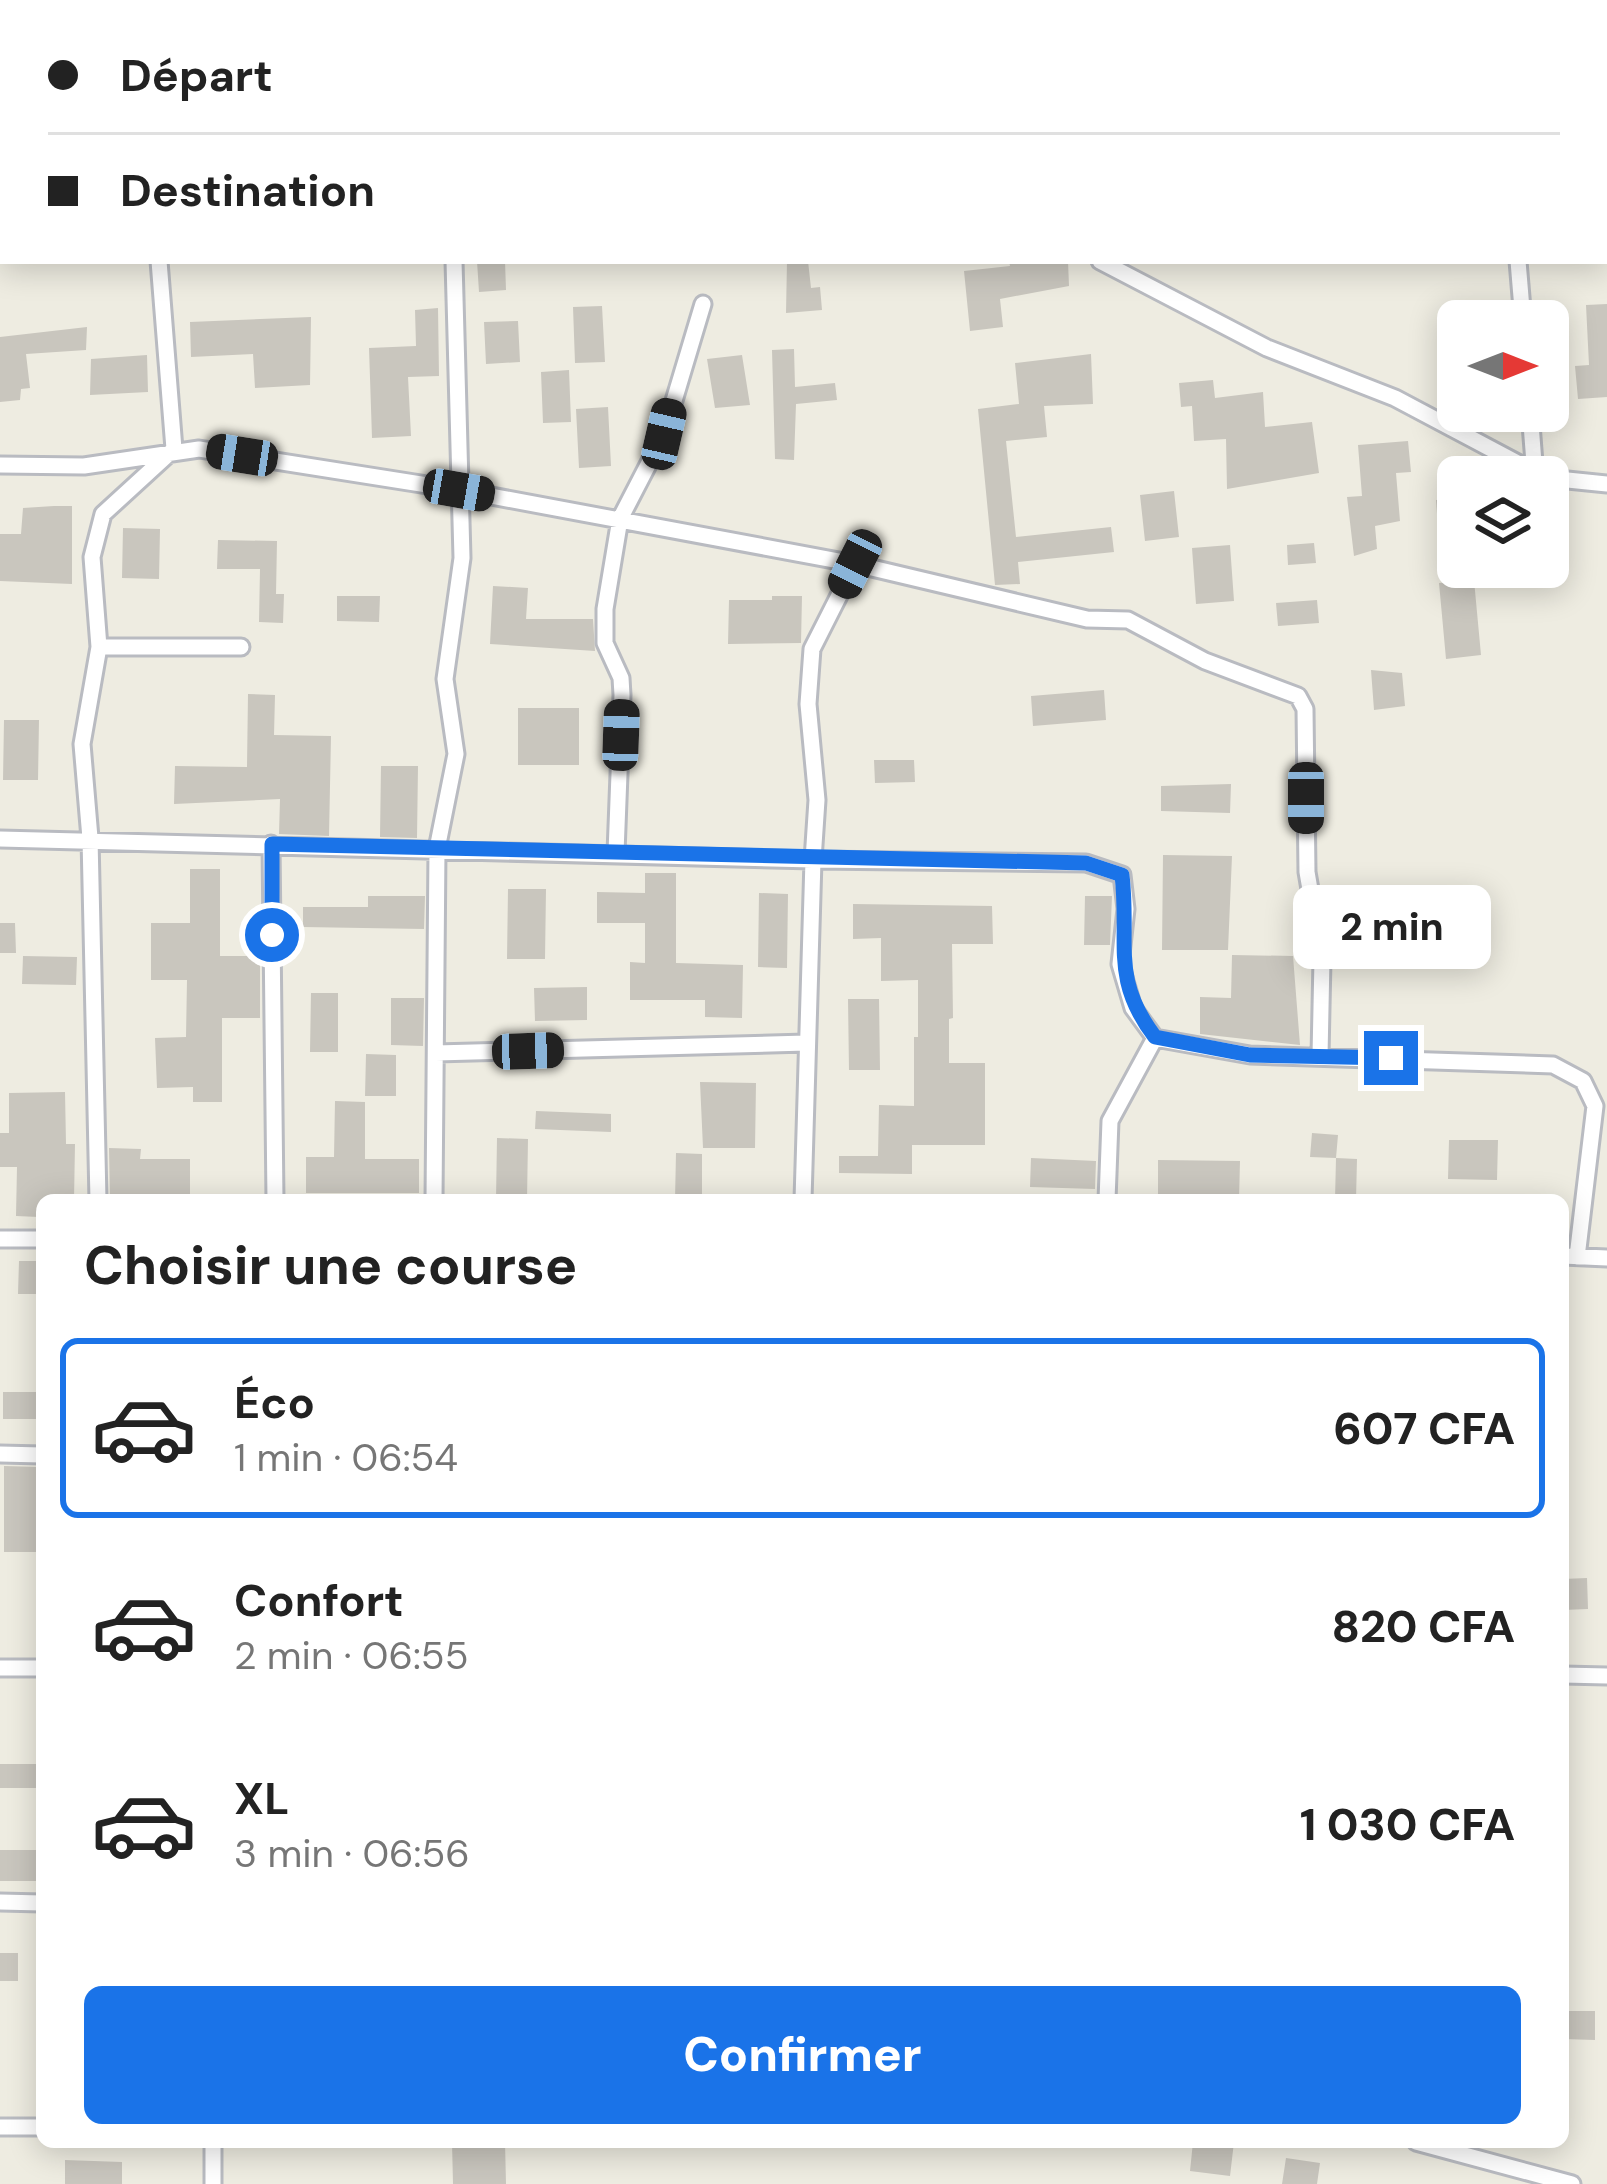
<!DOCTYPE html>
<html lang="fr">
<head>
<meta charset="utf-8">
<style>
	:root { --surface:#fff; --page:#f2f2f2; --text:#222; --muted:#767676; --line:#e0e0e0; --accent:#1a73e8 }
	body { margin:0; font-family:"DM Sans",sans-serif; background:var(--page); color:var(--text); height:100vh; display:flex; flex-direction:column; font-size:45px; white-space:nowrap }
	* { box-sizing:border-box; margin:0 }
	p { font-size:39px; color:var(--muted) }
	.icon { flex:none; width:66px; height:66px; fill:none; stroke:currentColor; stroke-width:2; stroke-linecap:round; stroke-linejoin:round }
	.map { position:relative; flex:1; overflow:hidden }
	.sheet { position:absolute; left:36px; top:1194px; width:1533px; height:954px; display:flex; flex-direction:column; background:var(--surface); border-radius:18px; box-shadow:0 6px 30px #0003 }
	.sheet>* { flex:none }
	.guide { position:absolute; left:0px; top:0px; width:1608px; height:264px; box-shadow:0 6px 30px #0003; display:grid; align-content:center; height:264px; padding:0 48px; background:var(--surface) }
	.needle { width:78px; rotate:90deg }
	.controls { position:absolute; left:1437px; top:300px; display:grid; gap:24px }
	.controls a { display:grid; place-items:center; width:132px; height:132px; border-radius:18px; background:var(--surface); box-shadow:0 6px 30px #0003; font-size:60px }
	.end { position:absolute; width:54px; height:54px; margin:-27px; border:15px solid #1a73e8; background:#fff; box-shadow:0 0 0 6px #fff }
	.from { border-radius:50% }
	.bubble { position:absolute; height:84px; border-radius:18px; background:var(--surface); box-shadow:0 6px 30px #0003; font-size:39px; font-weight:800; line-height:84px; text-align:center }
	.car { position:absolute; width:36px; height:72px; margin:-36px -18px; border-radius:15px; box-shadow:0 0 9px 3px #0007; background:linear-gradient(#222 24%,#8ab4d8 0 40%,#222 0 76%,#8ab4d8 0 86%,#222 0) }
	.guide b { display:flex; align-items:center; gap:42px; height:114px; font-size:45px }
	.guide b+b { border-top:3px solid var(--line) }
	.guide i { width:30px; height:30px; background:var(--text) }
	ul { padding:0; list-style:none }
	li { display:flex; align-items:center; gap:36px; height:180px; margin:0 24px 18px; padding:0 24px; border:6px solid transparent; border-radius:18px }
	li div { flex:1 }
	li b { display:block; font-size:45px }
	li em { font-style:normal; font-weight:800 }
	li.active { border-color:var(--accent) }
	li>.icon { width:108px; height:108px; stroke-width:1.5 }
	h2 { padding:0 48px; font-size:54px; line-height:144px }
	.primary-button { display:flex; gap:24px; margin-top:auto; padding:24px 48px }
	.primary-button a { flex:1; height:138px; border-radius:18px; background:var(--accent); color:#fff; font-size:48px; font-weight:800; line-height:138px; text-align:center }
	.map>svg:first-child { display:block }
	.building { fill:#c9c6be }
	.lines { fill:none; stroke-linecap:round; stroke-linejoin:round }
	.minor-casing { stroke:#b9bbc1; stroke-width:21 }
	.minor { stroke:#fff; stroke-width:15 }
	.route { stroke:#1a73e8; stroke-width:15 }
</style>
</head>
<body>
<div class="map">
<svg width="1607" height="2184" viewBox="0 0 1607 2184">
	<rect width="100%" height="100%" fill="#eeece1"/>
	<path class="building" d="M477,261H505L506,290L479,292Z
		M787,261H808L811,288L820,287L822,310L786,313Z
		M1009,261H1068L1069,286L1000,299L1003,327L970,331L964,271L1010,266Z
		M1607,304V397L1578,399L1575,366L1589,365L1586,305Z
		M602,306L605,362L575,363L573,307Z
		M438,308L439,376L408,377L411,436L372,438L369,348L416,346L415,310Z
		M311,317L310,385L255,388L253,354L191,357L190,322Z
		M518,321L520,362L486,364L484,322Z
		M87,327L86,350L26,354L30,388L21,389L20,400L0,402V337Z
		M794,349L795,387L835,383L837,400L796,404L794,460L775,459L772,350Z
		M1091,354L1093,404L1044,406L1047,437L1006,441L1016,537L1111,527L1114,552L1018,562L1020,584L995,585L978,409L1019,404L1015,363Z
		M147,355L148,392L90,395L91,359Z
		M742,355L750,405L715,408L707,359Z
		M569,370L571,422L543,423L541,372Z
		M1213,380L1215,398L1263,392L1265,427L1312,422L1319,473L1227,489L1226,439L1194,441L1192,406L1181,407L1179,383Z
		M608,407L611,466L579,468L576,409Z
		M1408,441L1411,472L1396,473L1400,521L1375,526L1377,549L1354,556L1347,497L1362,496L1358,445Z
		M1174,491L1179,537L1145,541L1140,495Z
		M1458,498V527L1438,528L1436,500Z
		M54,506H72V584L0,581V534H21L23,508Z
		M123,528L160,529L159,579L122,578Z
		M218,540L277,541L276,594H284L283,623L259,622L260,569H217Z
		M1314,543L1316,563L1288,565L1287,545Z
		M1230,545L1234,601L1196,604L1192,548Z
		M1474,580L1481,655L1446,659L1439,583Z
		M493,586L528,588L526,619H593L595,651L490,644Z
		M337,596H380L379,622L337,621Z
		M772,596H802L801,643L728,644L729,600H772Z
		M1317,600L1319,623L1278,626L1276,603Z
		M1371,670L1402,673L1405,706L1374,710Z
		M1104,690L1106,720L1033,726L1031,696Z
		M248,694L275,695L274,735L331,736L329,836L279,834L280,799L174,804L175,766L247,767Z
		M518,708H579V765H518Z
		M4,720H39L38,780H3Z
		M874,760H914L915,782L875,783Z
		M381,766H418L417,838L380,837Z
		M1231,784L1230,813L1161,811V786Z
		M1163,855L1232,856L1228,950H1162Z
		M190,869H220V956H260V1018H222V1102H193V1087L157,1088L155,1038L186,1037L187,980H151V923H190Z
		M645,873H676V963L743,965L742,1018L705,1017V1000H630V962L645,963V923H597V892L645,893Z
		M508,889H546L545,959H507Z
		M759,893L788,894L787,968L758,967Z
		M368,896H425L424,929L303,927V907H368Z
		M1085,896H1112L1110,945H1084Z
		M853,904L992,906L993,944H952L953,1018L949,1019V1063H985V1145H912V1174L839,1173V1156H878L879,1105L914,1106V1037H918V980L881,981V938L853,939Z
		M0,923H15L16,953H0Z
		M1232,955L1293,956L1300,1045L1200,1034V997L1231,998Z
		M23,956L77,957L76,985L22,984Z
		M587,987V1020L535,1021L534,988Z
		M311,993H338V1052H310Z
		M391,998H424L423,1046L391,1045Z
		M848,999H879L880,1070H849Z
		M366,1054L396,1055V1096H365Z
		M700,1082L756,1083L755,1148H703Z
		M65,1092L66,1144H75L74,1200H40L39,1217L16,1216L17,1167H0V1133H9V1093Z
		M335,1101L365,1102V1159H419V1193H306V1157H334Z
		M536,1111L611,1114V1132L535,1129Z
		M1312,1133L1338,1135L1336,1158L1310,1157Z
		M497,1138L528,1139L527,1200H496Z
		M1449,1140H1498L1497,1180L1448,1179Z
		M109,1148L141,1149L140,1159H190V1200H110Z
		M676,1153L702,1154V1200H675Z
		M1031,1158L1096,1161L1095,1189L1030,1187Z
		M1336,1158L1357,1159L1356,1200H1335Z
		M1158,1160L1240,1161L1239,1200H1158Z
		M19,1261H42V1294H18Z
		M3,1392H39V1419H3Z
		M4,1466L39,1467V1552H4Z
		M1587,1578L1588,1609L1563,1610V1579Z
		M0,1764H42V1788H0Z
		M0,1850H42V1881H0Z
		M0,1953H18V1981H0Z
		M1563,2011H1595V2040L1563,2039Z
		M452,2142H505L506,2184H453Z
		M1193,2142H1234L1230,2176L1190,2171Z
		M1286,2158L1320,2163L1317,2184H1282Z
		M65,2160L122,2162V2184H65Z"/>
	<g class="lines">
		<g class="minor-casing">
			<path id="minor" d="M858,0V3
				M421,3L445,0
				M647,3V0
				M0,37H3
				M0,252L3,251
				M1100,261L1267,348L1395,398L1544,477
				M1518,261L1523,321
				M1530,411L1535,476
				M0,465L84,466L199,449L459,490L855,564L1087,619L1128,620L1205,661L1298,696L1305,709L1307,872L1322,959L1320,1056
				M1548,478L1607,484
				M855,564L812,649L808,704L817,800L813,860L1086,863L1122,875L1126,909L1120,964L1133,1008L1155,1038L1250,1055L1553,1065L1583,1081L1595,1106L1577,1257
				M99,647H241
				M0,839L813,860L803,1200
				M271,844L275,1200
				M616,853L622,695L621,678L605,643V609L620,519L664,434L703,304
				M436,1053L806,1043
				M98,1200L90,838L82,744L99,647L92,557L103,514L174,449L159,261
				M434,1200L437,849L456,754L445,679L462,558L454,261
				M1107,1200L1110,1121L1155,1038
				M0,1239H42
				M1563,1256L1607,1258
				M0,1454L42,1455
				M0,1668H42
				M1563,1675L1607,1676
				M0,1902L42,1903
				M0,2127H42
				M1416,2142L1572,2184
				M213,2184V2142"/>
		</g>
		<use href="#minor" class="minor"/>
	</g>
	<g class="lines">
		<path class="route" d="M272,935V844L1086,863L1122,875C1130,943 1110,978 1155,1037L1250,1055L1391,1058"/>
	</g>
</svg>
<div class="controls">
<a><svg class="needle" viewBox="-14 -14 28 28"><path d="M0-13l5 13h-10z" fill="#e53935"/><path d="M0 13l5-13h-10z" fill="#767676"/></svg></a>
<a><svg class="icon" aria-label="layers" viewBox="0 0 24 24"><path d="M12 4l9 5-9 5-9-5zM3 14l9 5 9-5"/></svg></a>
</div>
<i class="end from" style="left:272px;top:935px"></i>
<i class="end" style="left:1391px;top:1058px"></i>
<div class="bubble" style="left:1293px;top:885px;width:198px">2 min</div>
<i class="car" style="left:664px;top:434px;rotate:13deg"></i>
<i class="car" style="left:242px;top:455px;rotate:279deg"></i>
<i class="car" style="left:459px;top:490px;rotate:100deg"></i>
<i class="car" style="left:855px;top:564px;rotate:207deg"></i>
<i class="car" style="left:621px;top:735px;rotate:2deg"></i>
<i class="car" style="left:1306px;top:798px;rotate:180deg"></i>
<i class="car" style="left:528px;top:1051px;rotate:88deg"></i>
<div class="guide">
<b><i class="from"></i>Départ</b>
<b><i></i>Destination</b>
</div>
<section class="sheet">
<h2>Choisir une course</h2>
<ul>
<li class="active"><svg class="icon" aria-label="car" viewBox="0 0 24 24"><path d="M5 17H2v-5l4-1 3-4h7l3 4 3 1v5h-3M9 17h6M6 11h13"/><circle cx="7" cy="17" r="2"/><circle cx="17" cy="17" r="2"/></svg><div><b>Éco</b><p>1 min · 06:54</p></div><em>607 CFA</em></li>
<li><svg class="icon" aria-label="car" viewBox="0 0 24 24"><path d="M5 17H2v-5l4-1 3-4h7l3 4 3 1v5h-3M9 17h6M6 11h13"/><circle cx="7" cy="17" r="2"/><circle cx="17" cy="17" r="2"/></svg><div><b>Confort</b><p>2 min · 06:55</p></div><em>820 CFA</em></li>
<li><svg class="icon" aria-label="car" viewBox="0 0 24 24"><path d="M5 17H2v-5l4-1 3-4h7l3 4 3 1v5h-3M9 17h6M6 11h13"/><circle cx="7" cy="17" r="2"/><circle cx="17" cy="17" r="2"/></svg><div><b>XL</b><p>3 min · 06:56</p></div><em>1 030 CFA</em></li>
</ul>
<div class="primary-button"><a>Confirmer</a></div>
</section>
</div>
</body>
</html>
